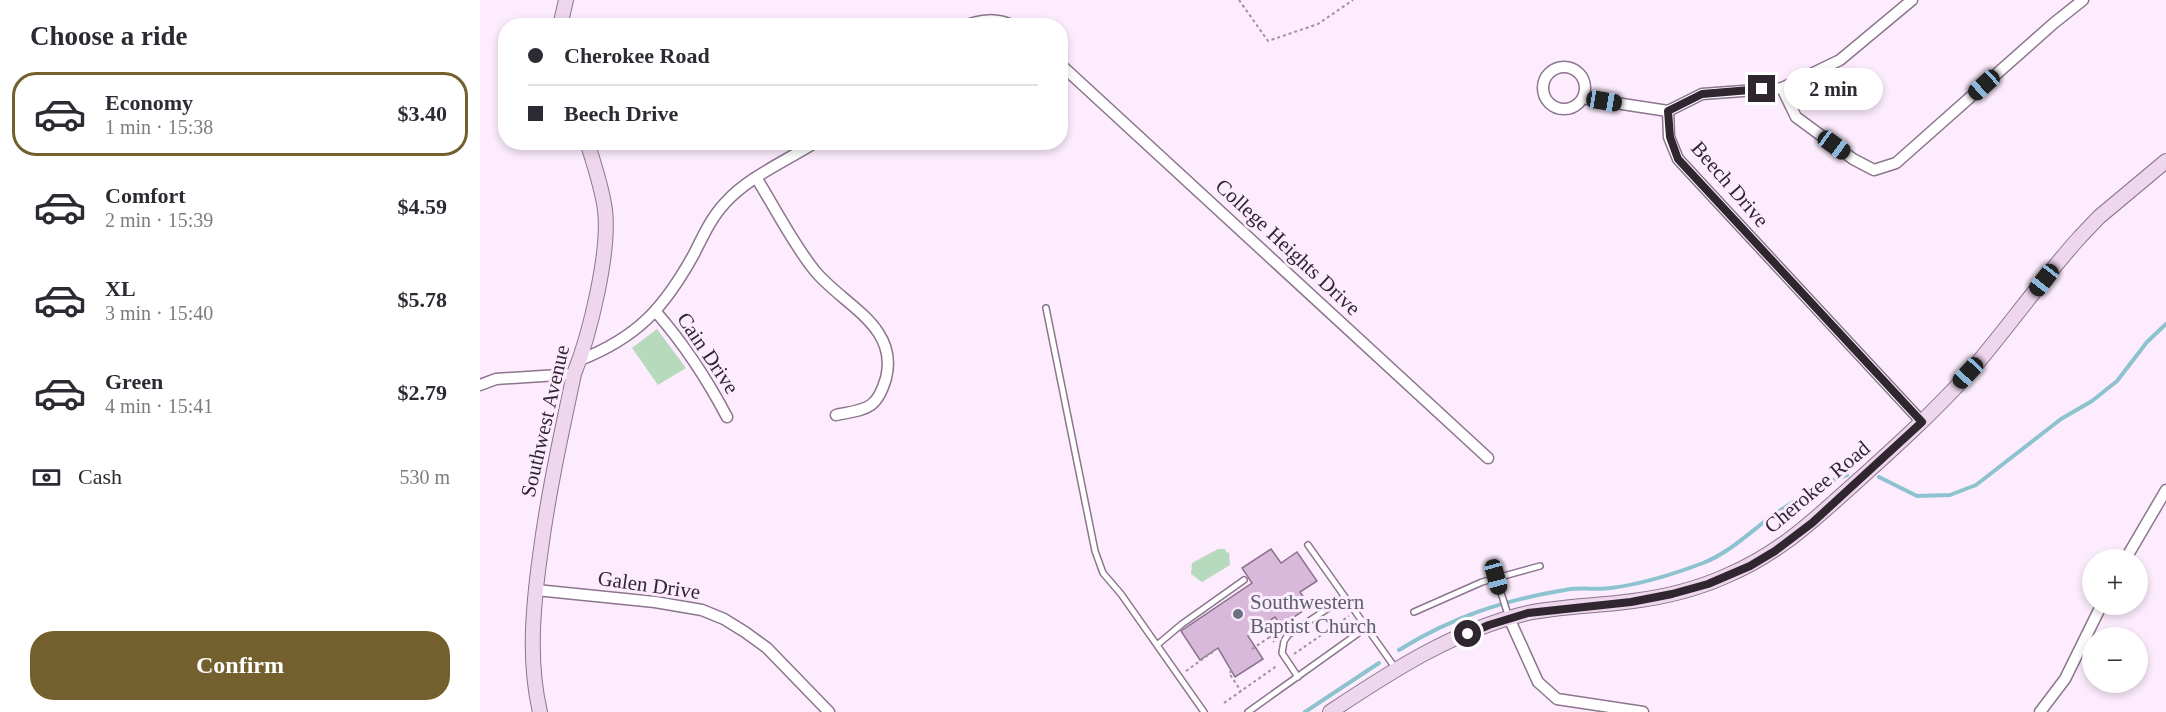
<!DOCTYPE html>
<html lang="en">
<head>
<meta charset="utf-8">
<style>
	:root { --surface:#fff; --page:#f2f2f3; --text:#2b2b33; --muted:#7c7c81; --line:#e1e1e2; --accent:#74602f }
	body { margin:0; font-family:"Times New Roman",serif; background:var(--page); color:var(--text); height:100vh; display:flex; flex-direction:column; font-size:22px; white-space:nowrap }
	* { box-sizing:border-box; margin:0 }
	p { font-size:20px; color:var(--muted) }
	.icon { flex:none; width:33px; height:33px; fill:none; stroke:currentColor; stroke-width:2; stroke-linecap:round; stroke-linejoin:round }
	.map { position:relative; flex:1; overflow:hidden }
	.panel { display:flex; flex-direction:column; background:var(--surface); width:480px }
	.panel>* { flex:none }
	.hud { position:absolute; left:18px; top:18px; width:570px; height:132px; border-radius:24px; box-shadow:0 3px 9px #0003; display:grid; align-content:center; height:132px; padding:0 30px; background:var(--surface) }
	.fabs { position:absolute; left:1602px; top:549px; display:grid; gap:12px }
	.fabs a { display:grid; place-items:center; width:66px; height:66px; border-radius:50%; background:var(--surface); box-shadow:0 3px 9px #0003; font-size:30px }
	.end { position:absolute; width:27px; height:27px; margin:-14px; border:8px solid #302630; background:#fff; box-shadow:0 0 0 3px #fff }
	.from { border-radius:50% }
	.bubble { position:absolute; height:42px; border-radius:21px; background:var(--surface); box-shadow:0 3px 9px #0003; font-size:20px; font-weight:600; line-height:42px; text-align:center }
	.car { position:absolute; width:18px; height:36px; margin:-18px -9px; border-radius:8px; box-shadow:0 0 4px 2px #0007; background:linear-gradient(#222 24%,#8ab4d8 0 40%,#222 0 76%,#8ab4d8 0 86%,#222 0) }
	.hud b { display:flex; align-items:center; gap:21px; height:57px; font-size:22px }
	.hud b+b { border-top:2px solid var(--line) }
	.hud i { width:15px; height:15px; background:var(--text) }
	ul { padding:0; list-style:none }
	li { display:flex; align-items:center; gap:18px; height:84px; margin:0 12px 9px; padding:0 18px; border:3px solid transparent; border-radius:24px }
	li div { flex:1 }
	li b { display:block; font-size:22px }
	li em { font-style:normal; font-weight:600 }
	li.current { border-color:var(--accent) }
	li>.icon { width:54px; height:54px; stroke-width:1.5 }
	h2 { padding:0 30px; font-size:27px; line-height:72px }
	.pay { display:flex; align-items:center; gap:15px; height:66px; padding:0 30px; font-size:22px }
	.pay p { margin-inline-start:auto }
	.button { display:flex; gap:12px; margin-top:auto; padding:12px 30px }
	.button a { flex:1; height:69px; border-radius:24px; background:var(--accent); color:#fff; font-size:24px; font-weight:600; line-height:69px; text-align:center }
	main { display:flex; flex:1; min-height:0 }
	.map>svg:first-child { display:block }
	.green { fill:#b7d9bc }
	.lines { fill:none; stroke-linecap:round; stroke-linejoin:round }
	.stream { stroke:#8dc2cf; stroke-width:4 }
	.building { fill:#d9b9db; stroke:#89728a; stroke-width:1.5 }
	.lane-casing { stroke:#8c758e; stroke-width:8 }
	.street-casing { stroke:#8c758e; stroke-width:13 }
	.secondary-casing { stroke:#8c758e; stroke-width:16 }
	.path { stroke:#9e919f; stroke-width:2; stroke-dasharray:3 3; stroke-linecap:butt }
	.lane { stroke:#fff; stroke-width:5 }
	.street { stroke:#fff; stroke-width:10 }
	.secondary { stroke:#eed6ed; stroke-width:14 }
	.route { stroke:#302630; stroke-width:8 }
	.worship-dot { fill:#6b7280; stroke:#fcecfd; stroke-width:2 }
	.labels { text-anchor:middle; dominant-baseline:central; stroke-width:6; stroke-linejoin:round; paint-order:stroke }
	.street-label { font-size:21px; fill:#302630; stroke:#fcecfd }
	.worship-label { font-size:21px; fill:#5b616d; stroke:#fcecfd; text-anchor:start }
</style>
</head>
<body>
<main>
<section class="panel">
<h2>Choose a ride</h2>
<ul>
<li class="current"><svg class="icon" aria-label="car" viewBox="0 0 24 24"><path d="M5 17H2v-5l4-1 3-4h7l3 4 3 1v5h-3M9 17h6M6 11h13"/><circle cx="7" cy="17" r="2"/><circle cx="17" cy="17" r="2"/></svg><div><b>Economy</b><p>1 min · 15:38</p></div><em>$3.40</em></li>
<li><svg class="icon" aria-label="car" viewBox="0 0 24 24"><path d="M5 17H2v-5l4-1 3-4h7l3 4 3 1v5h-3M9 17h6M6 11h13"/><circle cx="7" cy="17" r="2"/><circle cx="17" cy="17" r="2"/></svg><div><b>Comfort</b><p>2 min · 15:39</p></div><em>$4.59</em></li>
<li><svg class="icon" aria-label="car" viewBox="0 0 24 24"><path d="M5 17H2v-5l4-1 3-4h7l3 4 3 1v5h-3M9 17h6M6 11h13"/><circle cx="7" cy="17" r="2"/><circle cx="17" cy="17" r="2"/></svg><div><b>XL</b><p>3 min · 15:40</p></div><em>$5.78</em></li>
<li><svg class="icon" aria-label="car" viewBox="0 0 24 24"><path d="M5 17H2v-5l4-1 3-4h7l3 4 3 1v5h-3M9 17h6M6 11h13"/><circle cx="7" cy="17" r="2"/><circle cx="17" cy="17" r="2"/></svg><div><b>Green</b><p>4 min · 15:41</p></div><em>$2.79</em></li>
</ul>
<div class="pay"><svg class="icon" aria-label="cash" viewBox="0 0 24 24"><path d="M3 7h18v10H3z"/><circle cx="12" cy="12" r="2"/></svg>Cash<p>530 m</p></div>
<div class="button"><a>Confirm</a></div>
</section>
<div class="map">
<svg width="1686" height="712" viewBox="0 0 1686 712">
	<rect width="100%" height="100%" fill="#fcecfd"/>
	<path class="green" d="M177,329L206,368L178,385L152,348Z
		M738,549H745L747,553L749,552L750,565L722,582L711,574L712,563Z"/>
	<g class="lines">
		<path class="stream" d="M1399,477L1437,496L1470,495L1496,485L1581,419L1612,401L1637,381L1667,342L1686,324
			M919,650C972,617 1024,600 1085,590C1100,587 1116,590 1131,588C1162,584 1194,574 1223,563C1246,554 1265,537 1284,522C1310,503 1337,485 1367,475
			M825,712L899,663"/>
	</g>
	<path class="building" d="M791,549L801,563L817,552L837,581L820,592L830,606L801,626L795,617L768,636L783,659L755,677L738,648L720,660L701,631L772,583L762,568Z"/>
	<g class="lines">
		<g class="lane-casing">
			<path id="lane" d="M566,308L615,551L623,573L641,594L724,712
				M828,545L916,669
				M1016,577L1029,618
				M934,612L1002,582L1060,566
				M677,645L702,624L764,580
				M818,677L802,653L804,641L808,635L865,597
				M768,712L887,627"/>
		</g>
		<g class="street-casing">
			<path id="street" d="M485,26C500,19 518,18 533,26
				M580,64L1008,458
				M1063 88a21 21 0 1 1 42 0a21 21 0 1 1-42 0Z
				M1302,88L1316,117L1373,159L1394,170L1416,163L1574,23L1603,0
				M1103,98L1188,111
				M1188,111L1189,137L1198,159L1442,422
				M1188,111L1222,94L1302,88L1360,60L1432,0
				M277,179C295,208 313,244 335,271C363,305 419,326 406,378C397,410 386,409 356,415
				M176,312C204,344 227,379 247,417
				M100,360C158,337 184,308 214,254C223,236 231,218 245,203C268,177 306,161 336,142
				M0,385L16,379L94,374
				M1645,560L1686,490
				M56,590L175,602L222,610L244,619L265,632L287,648L349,712
				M1029,618L1058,682L1077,699L1163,712
				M1560,712L1585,679L1622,604"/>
		</g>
		<g class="secondary-casing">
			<path id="secondary" d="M80,26L86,0
				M60,712C48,661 53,607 60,556C68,494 81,435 94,374C110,334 130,252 125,210C122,187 114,164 107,142
				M850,712C910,672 976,629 1048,613C1082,606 1118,606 1153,601C1185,597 1217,589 1246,576C1298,554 1332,522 1373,485C1413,449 1453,413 1489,373C1527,329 1561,280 1600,237L1619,217L1686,161"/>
		</g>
		<path class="path" d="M759,0L788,41L838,24L873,0
			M783,626L794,642
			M772,649L800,630
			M814,654L869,616
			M706,671L734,651
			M752,671L749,673L761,691
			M744,703L798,665"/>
		<use href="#lane" class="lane"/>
		<use href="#street" class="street"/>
		<use href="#secondary" class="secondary"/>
	</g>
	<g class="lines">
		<path class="route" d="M988,634L1009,625L1048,613L1151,602L1192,594L1228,584L1270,566L1295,551L1332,523L1442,422L1198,159L1190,137L1188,111L1222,94L1282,89"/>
	</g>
	<circle class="worship-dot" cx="758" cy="614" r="6"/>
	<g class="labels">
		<g class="street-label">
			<text transform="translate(1250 184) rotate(49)">Beech Drive</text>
			<text transform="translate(808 247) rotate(43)">College Heights Drive</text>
			<text transform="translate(228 353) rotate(56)">Cain Drive</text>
			<text transform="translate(65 421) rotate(-77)">Southwest Avenue</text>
			<text transform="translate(1337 487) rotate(-40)">Cherokee Road</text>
			<text transform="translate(169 585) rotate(8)">Galen Drive</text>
		</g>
		<g class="worship-label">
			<text x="770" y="602">Southwestern<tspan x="770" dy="24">Baptist Church</tspan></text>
		</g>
	</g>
</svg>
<div class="fabs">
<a>+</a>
<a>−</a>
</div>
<i class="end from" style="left:988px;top:634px"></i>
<i class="end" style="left:1282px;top:89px"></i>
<div class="bubble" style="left:1304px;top:68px;width:99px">2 min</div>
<i class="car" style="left:1504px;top:85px;rotate:228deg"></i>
<i class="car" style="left:1124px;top:101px;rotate:99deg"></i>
<i class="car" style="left:1354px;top:145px;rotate:126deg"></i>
<i class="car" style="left:1564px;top:280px;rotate:218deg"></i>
<i class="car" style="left:1488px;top:373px;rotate:223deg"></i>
<i class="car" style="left:1016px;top:577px;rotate:165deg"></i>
<div class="hud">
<b><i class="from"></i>Cherokee Road</b>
<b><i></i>Beech Drive</b>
</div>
</div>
</main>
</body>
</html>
